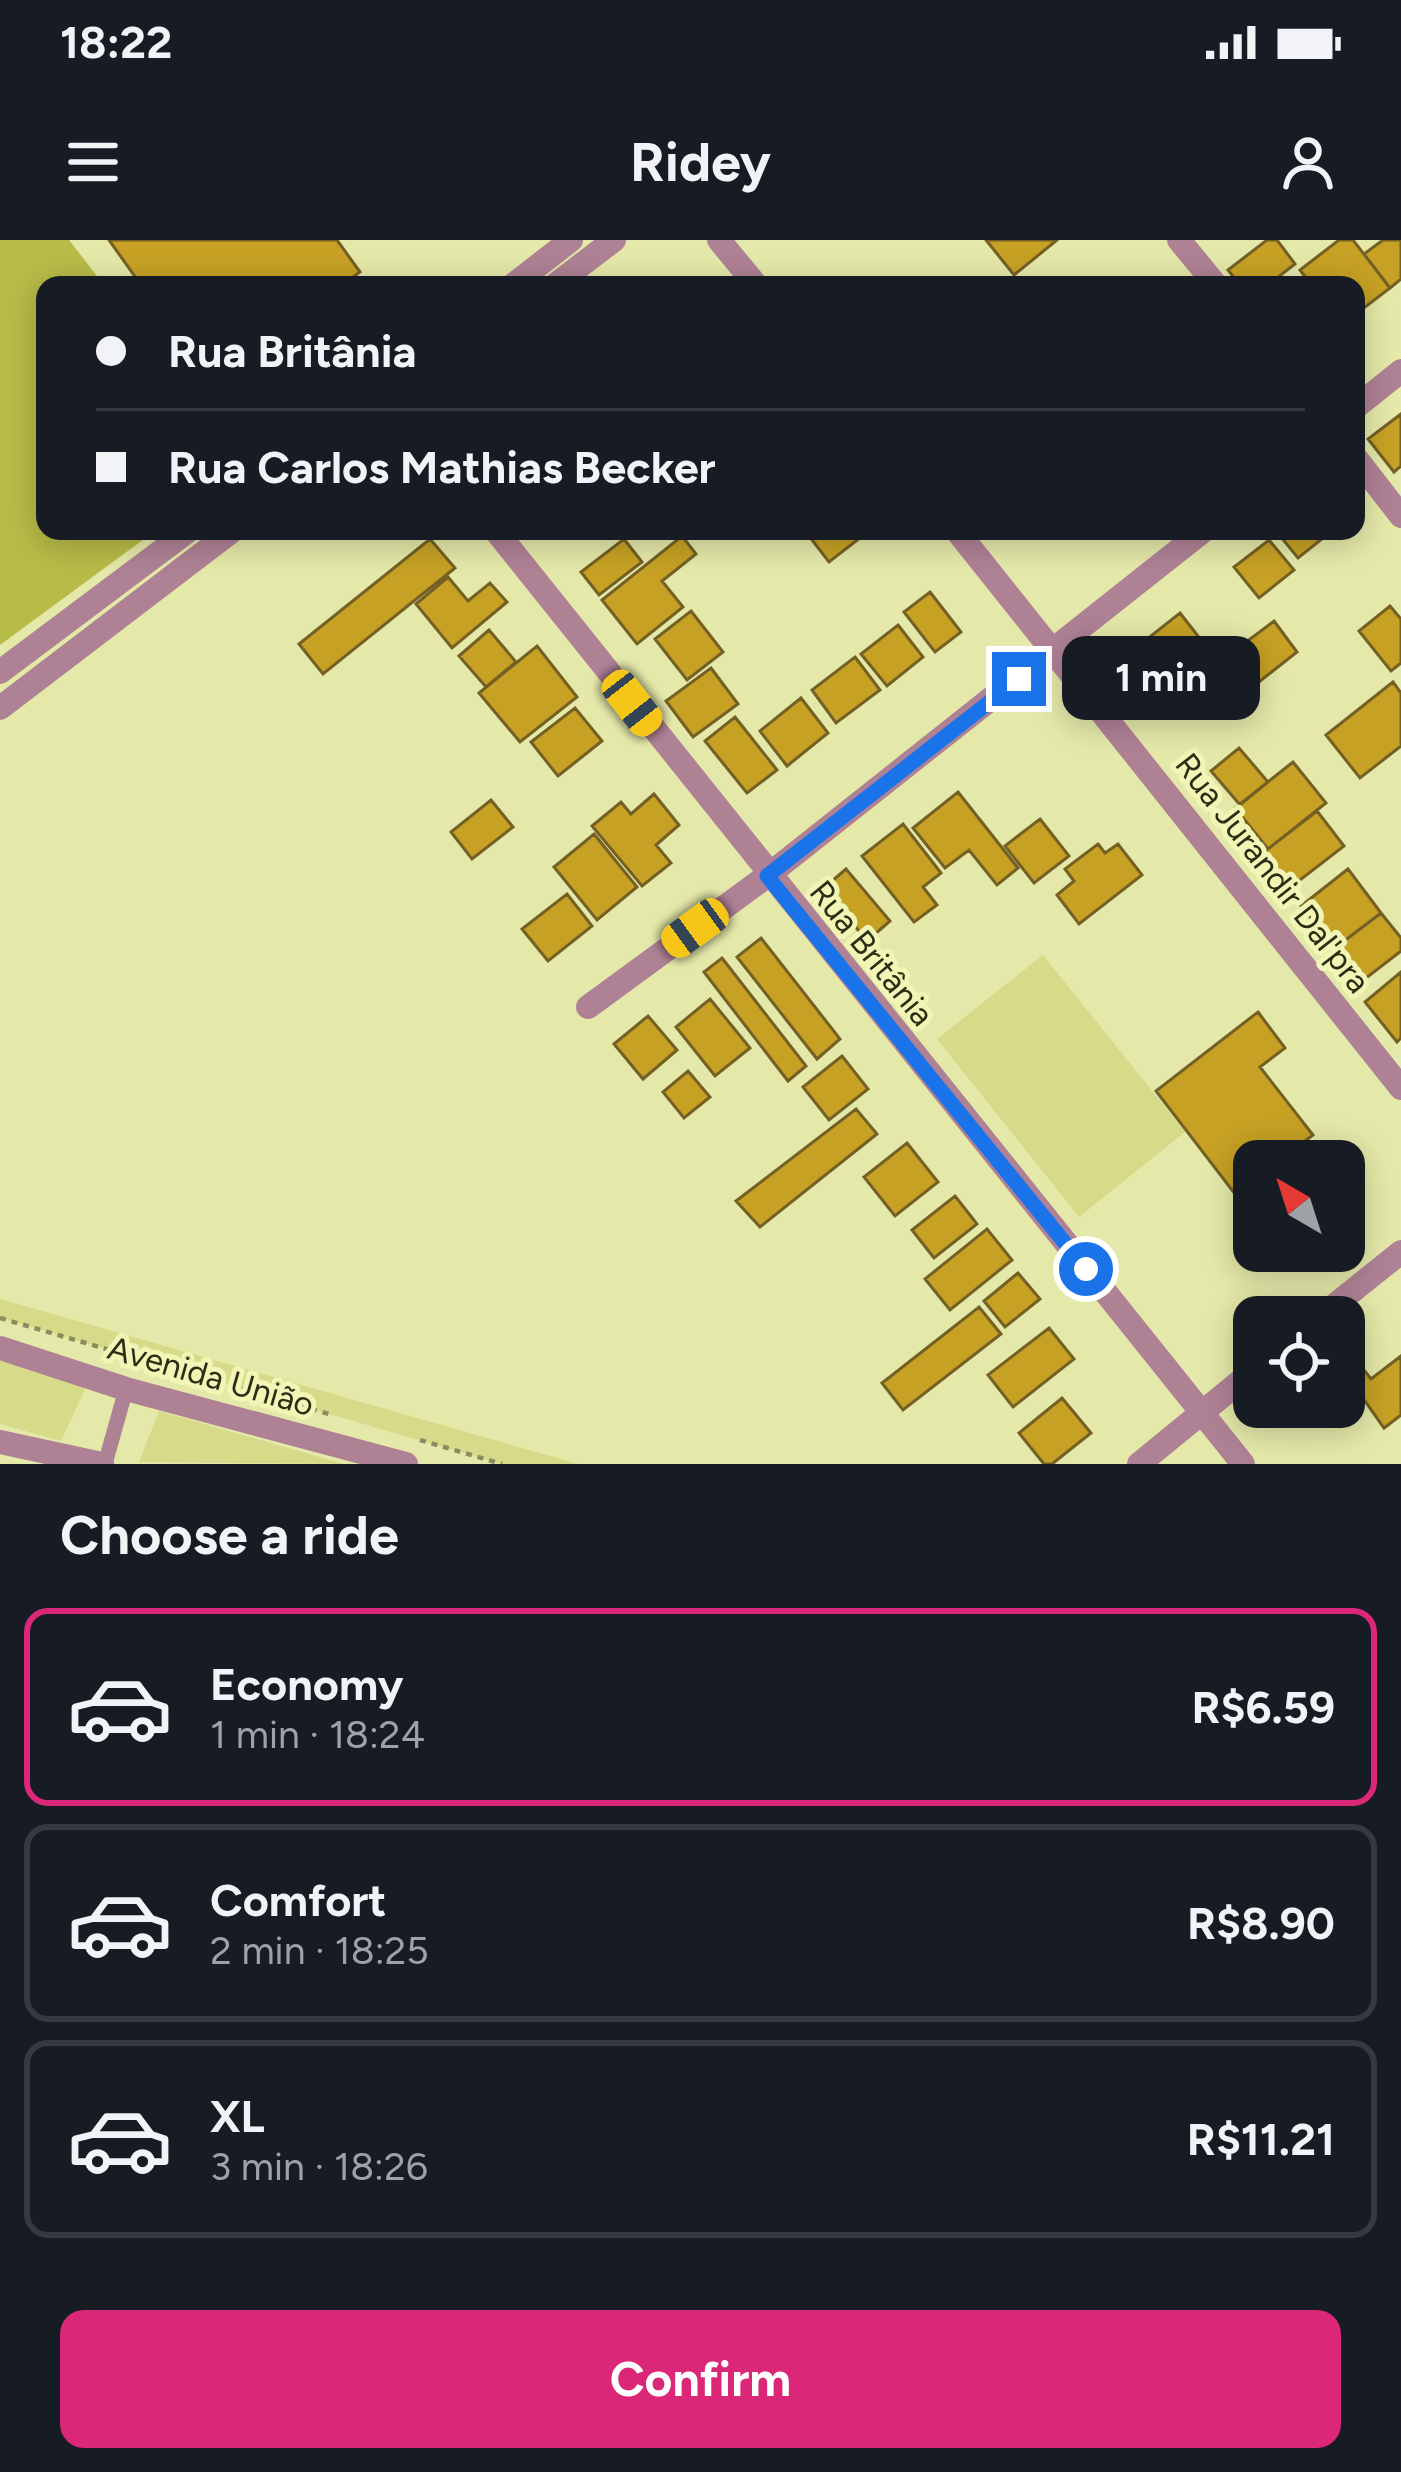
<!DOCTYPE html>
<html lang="en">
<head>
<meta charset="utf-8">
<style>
	:root { --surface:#171b24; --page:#242831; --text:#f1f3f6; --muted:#9ea1a6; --line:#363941; --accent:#db2777 }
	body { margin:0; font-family:Figtree,sans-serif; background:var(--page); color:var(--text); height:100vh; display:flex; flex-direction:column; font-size:45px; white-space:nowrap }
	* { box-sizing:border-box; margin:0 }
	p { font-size:39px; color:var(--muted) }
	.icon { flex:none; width:66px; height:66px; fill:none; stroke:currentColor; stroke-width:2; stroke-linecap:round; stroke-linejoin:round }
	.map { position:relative; height:1224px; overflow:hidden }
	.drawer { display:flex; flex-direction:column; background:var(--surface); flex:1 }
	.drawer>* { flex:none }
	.banner { position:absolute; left:36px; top:36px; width:1329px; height:264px; border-radius:24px; box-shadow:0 6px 30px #0003; display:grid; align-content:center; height:264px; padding:0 60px; background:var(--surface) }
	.needle { width:78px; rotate:321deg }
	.controls { position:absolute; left:1233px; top:900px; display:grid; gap:24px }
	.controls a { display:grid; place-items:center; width:132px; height:132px; border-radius:24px; background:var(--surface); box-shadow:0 6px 30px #0003; font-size:60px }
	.end { position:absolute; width:54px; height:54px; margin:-27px; border:15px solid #1a73e8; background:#fff; box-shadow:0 0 0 6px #fff }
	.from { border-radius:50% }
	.bubble { position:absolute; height:84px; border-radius:24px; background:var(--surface); box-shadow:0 6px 30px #0003; font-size:39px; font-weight:700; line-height:84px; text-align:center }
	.car { position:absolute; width:36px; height:72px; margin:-36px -18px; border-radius:15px; box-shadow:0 0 9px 3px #0007; background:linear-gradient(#f5c518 24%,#345 0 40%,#f5c518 0 76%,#345 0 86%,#f5c518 0) }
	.banner b { display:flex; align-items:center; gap:42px; height:114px; font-size:45px }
	.banner b+b { border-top:3px solid var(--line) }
	.banner i { width:30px; height:30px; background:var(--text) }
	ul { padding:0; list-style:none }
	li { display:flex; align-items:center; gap:36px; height:198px; margin:0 24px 18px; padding:0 36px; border:6px solid var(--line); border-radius:24px }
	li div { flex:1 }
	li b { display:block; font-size:45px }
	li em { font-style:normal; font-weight:700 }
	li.current { border-color:var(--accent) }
	li>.icon { width:108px; height:108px; stroke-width:1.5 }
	h2 { padding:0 60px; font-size:54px; line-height:144px }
	.primary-button { display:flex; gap:24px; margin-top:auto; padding:24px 60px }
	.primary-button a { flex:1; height:138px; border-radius:24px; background:var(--accent); color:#fff; font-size:48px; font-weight:700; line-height:138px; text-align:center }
	.status { display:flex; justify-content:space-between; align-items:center; height:84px; padding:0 60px; background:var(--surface); direction:ltr }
	.status svg { height:33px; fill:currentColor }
	header { display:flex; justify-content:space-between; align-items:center; height:156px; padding:0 60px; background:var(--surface); font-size:54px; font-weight:700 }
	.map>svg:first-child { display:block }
	.green { fill:#d7db89 }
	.forest { fill:#b7bb47 }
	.building { fill:#c6a124; stroke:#746024; stroke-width:3 }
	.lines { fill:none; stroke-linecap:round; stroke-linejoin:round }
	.path { stroke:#8a8c5f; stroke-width:4.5; stroke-dasharray:6 6; stroke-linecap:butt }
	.service { stroke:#af8195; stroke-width:15 }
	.minor { stroke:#af8195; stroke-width:24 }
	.tertiary { stroke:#af8195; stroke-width:24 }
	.route { stroke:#1a73e8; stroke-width:15 }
	.labels { text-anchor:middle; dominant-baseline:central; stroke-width:10; stroke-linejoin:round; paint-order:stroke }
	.street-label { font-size:33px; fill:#2c2d14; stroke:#f1f5b5 }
</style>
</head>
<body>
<div class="status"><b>18:22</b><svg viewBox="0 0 49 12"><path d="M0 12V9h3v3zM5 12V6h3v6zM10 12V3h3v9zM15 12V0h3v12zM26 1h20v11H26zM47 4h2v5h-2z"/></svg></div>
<header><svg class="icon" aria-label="menu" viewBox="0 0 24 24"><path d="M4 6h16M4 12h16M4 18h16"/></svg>Ridey<svg class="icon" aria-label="person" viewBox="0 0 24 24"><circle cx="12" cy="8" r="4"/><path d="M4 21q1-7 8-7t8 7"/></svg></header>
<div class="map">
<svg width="1401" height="1224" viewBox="0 0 1401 1224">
	<rect width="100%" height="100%" fill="#e4e8a8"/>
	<path class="green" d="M1043,715L1185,892L1079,977L937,799Z
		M0,1059L578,1224H501L0,1078Z
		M0,1110L91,1136L61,1201L0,1184Z
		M159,1171L344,1224L139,1222Z"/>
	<path class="forest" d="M0,0H69L104,45H45V291H155L0,405Z"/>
	<path class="building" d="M109,0H337L360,32L342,45H141Z
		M986,0H1057L1014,35Z
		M1267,0H1277L1295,24L1268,45H1240L1228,30Z
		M1339,0H1353L1390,48L1356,74V45H1311L1300,30Z
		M1383,0H1401V39L1390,48L1364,14Z
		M1401,174V226L1394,232L1368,199Z
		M805,291H869L829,322Z
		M1276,291H1332L1298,318Z
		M682,296L696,314L662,341L683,367L637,404L602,360Z
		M430,299L455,328L323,434L299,404Z
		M624,299L642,322L599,355L581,332Z
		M1269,300L1294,330L1259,358L1234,327Z
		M448,337L468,361L490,343L507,362L452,408L416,364Z
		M930,352L961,392L935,412L904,372Z
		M1390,366L1401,379V423L1391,431L1359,391Z
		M691,371L723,412L687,440L655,399Z
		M1180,373L1205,405L1190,418L1215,450L1194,468L1142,403Z
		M1274,381L1297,412L1250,449L1226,417Z
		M898,385L923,417L887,446L861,414Z
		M489,390L516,422L486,447L459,416Z
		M537,406L577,457L520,502L479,453Z
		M855,417L880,450L836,483L812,450Z
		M711,428L738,464L693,497L666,461Z
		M1393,442L1401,453V506L1360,538L1326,495Z
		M801,458L828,493L787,526L760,491Z
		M575,468L602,501L558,536L531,502Z
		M735,477L777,530L747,553L705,501Z
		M1239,508L1268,542L1240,565L1211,531Z
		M1293,522L1326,563L1268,609L1235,568Z
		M958,552L1018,628L997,645L969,610L945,628L913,588Z
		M654,554L679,585L656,605L671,623L642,646L592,586L621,562L631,574Z
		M491,560L513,587L472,619L451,592Z
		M1317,571L1344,606L1282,654L1255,619Z
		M1040,579L1069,616L1034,643L1005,606Z
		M903,584L941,633L923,647L937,665L914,682L862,616Z
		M594,594L637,647L597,680L554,627Z
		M1098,604L1105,613L1118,604L1142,635L1079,684L1057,655L1074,641L1065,629Z
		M846,629L890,681L867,701L824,648Z
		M1348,629L1381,673L1335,708L1301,666Z
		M567,654L592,686L548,721L522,689Z
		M1381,673L1401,698V711L1361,742L1335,708Z
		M761,698L840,799L817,819L737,717Z
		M722,718L806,826L788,841L704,732Z
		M1401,732V798L1397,802L1365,762Z
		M710,759L750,808L715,836L676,787Z
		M1258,772L1285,808L1260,827L1313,895L1278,921H1254V940L1235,954L1156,851Z
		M648,776L677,810L643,839L614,804Z
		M842,816L868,849L829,880L803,847Z
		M688,831L710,857L684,878L663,852Z
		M856,869L877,894L760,987L736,961Z
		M907,903L938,942L895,976L864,937Z
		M955,956L977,984L934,1018L912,990Z
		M987,989L1012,1020L950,1070L925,1039Z
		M1018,1033L1040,1059L1005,1087L984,1061Z
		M979,1067L1001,1094L903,1170L882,1143Z
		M1049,1088L1074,1119L1013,1167L988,1135Z
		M1401,1116V1175L1384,1188L1344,1131L1357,1121L1371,1139Z
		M1062,1158L1091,1193L1052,1224H1044L1019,1193Z"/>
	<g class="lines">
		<path class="path" d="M0,1078L329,1174
			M420,1200L502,1224"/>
		<path class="service" d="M105,1224L126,1149"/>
		<path class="minor" d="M719,0L756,45
			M1179,0L1216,45
			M513,45L571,0
			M555,45L614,0
			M1356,167L1401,131
			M1356,218L1401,276
			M496,291L1243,1224
			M957,291L1401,848
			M0,432L188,291
			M0,468L232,291
			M588,767L767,636L1203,291"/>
		<path class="tertiary" d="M1320,1077L1401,1012
			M0,1108L126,1149L406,1224
			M0,1202L102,1224
			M1139,1224L1254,1130"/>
	</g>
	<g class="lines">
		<path class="route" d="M1019,439L767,636L1086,1029"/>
	</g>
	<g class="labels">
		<g class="street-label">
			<text transform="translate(1273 633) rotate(52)">Rua Jurandir Dal'pra</text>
			<text transform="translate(872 713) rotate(51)">Rua Britânia</text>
			<text transform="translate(211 1136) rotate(16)">Avenida União</text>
		</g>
	</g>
</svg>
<div class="controls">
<a><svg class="needle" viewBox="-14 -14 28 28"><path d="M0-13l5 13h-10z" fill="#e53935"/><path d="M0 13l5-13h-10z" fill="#9ea1a6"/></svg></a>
<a><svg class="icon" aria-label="locate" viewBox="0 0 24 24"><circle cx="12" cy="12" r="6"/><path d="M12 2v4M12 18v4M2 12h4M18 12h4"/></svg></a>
</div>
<i class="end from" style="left:1086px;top:1029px"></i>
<i class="end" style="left:1019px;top:439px"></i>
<div class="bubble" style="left:1062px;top:396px;width:198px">1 min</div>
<i class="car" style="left:632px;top:463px;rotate:142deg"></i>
<i class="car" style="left:695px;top:688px;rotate:234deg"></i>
<div class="banner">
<b><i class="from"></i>Rua Britânia</b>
<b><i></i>Rua Carlos Mathias Becker</b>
</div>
</div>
<section class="drawer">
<h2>Choose a ride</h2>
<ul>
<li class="current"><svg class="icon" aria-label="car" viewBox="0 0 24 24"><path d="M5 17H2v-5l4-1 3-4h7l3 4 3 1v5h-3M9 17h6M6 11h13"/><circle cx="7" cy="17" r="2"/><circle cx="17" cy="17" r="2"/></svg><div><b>Economy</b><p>1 min · 18:24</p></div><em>R$6.59</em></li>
<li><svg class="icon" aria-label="car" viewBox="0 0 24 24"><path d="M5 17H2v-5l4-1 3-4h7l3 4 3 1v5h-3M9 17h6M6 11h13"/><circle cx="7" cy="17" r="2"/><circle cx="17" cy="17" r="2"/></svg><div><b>Comfort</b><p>2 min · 18:25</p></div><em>R$8.90</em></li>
<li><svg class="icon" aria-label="car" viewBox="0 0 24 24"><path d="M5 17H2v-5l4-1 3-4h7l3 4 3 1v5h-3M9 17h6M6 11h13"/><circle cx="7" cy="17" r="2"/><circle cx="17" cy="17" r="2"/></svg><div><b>XL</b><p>3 min · 18:26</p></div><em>R$11.21</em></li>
</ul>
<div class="primary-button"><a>Confirm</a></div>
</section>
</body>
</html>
